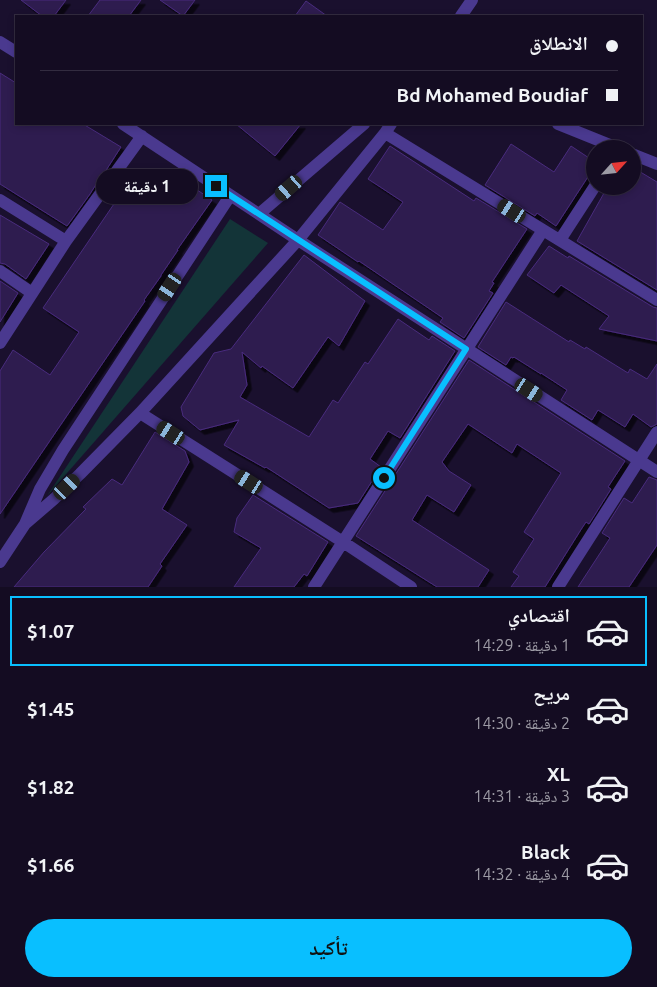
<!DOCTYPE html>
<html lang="ar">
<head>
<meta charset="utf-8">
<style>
	:root { --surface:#140c22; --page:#1d152a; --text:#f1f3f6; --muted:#9d9ba5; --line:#332c40; --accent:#09bfff }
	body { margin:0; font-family:Ubuntu,"Noto Naskh Arabic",sans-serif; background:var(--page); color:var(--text); direction:rtl; height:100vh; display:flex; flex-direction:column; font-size:19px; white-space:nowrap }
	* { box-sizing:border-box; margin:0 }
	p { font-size:16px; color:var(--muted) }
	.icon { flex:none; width:28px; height:28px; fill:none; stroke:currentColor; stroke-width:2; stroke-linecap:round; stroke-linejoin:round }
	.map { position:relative; height:587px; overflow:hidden; direction:ltr }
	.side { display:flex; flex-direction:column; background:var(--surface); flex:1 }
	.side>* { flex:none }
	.guide { position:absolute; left:15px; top:15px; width:628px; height:110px; border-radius:0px; box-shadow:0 2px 8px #0003,0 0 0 1px var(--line); direction:rtl; display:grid; align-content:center; height:110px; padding:0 25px; background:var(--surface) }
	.needle { width:32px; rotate:63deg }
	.controls { position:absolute; left:586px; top:140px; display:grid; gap:10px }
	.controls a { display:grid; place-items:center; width:55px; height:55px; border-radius:50%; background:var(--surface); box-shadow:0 2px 8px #0003,0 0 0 1px var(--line); font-size:25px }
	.end { position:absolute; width:22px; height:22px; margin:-11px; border:6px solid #09bfff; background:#111; box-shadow:0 0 0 2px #111 }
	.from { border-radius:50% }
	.bubble { position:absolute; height:35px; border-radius:18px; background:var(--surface); box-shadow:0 2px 8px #0003,0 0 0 1px var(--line); font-size:16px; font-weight:700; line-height:35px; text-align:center; direction:rtl }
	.car { position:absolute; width:15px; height:30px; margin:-15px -8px; border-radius:6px; box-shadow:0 0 4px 1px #0007; background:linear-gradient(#222 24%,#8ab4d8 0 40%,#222 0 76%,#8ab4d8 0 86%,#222 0) }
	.guide b { display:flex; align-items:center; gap:18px; height:48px; font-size:19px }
	.guide b+b { border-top:1px solid var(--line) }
	.guide i { width:12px; height:12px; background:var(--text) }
	ul { padding:9px 0 0; list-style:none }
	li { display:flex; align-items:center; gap:15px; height:70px; margin:0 10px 8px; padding:0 15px; border:2px solid transparent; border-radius:0px }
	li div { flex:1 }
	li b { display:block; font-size:19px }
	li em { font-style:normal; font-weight:700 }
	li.current { border-color:var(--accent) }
	li>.icon { width:45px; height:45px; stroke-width:1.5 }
	.primary-button { display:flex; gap:10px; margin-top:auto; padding:10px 25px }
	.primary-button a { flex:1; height:58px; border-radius:30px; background:var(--accent); color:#111; font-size:20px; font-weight:700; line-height:58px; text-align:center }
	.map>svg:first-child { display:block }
	.green { fill:#133438 }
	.building { fill:#2e1b50; stroke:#492c7d; filter:url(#shadow) }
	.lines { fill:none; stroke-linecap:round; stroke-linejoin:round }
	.street { stroke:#4a398f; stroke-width:12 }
	.route { stroke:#09bfff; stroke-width:6 }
</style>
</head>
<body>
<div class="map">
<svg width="657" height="587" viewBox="0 0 657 587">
	<defs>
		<filter id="shadow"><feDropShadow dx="4.5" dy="4.5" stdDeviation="0" flood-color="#0009"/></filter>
	</defs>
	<rect width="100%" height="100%" fill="#1a102e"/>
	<path class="green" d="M230,219L268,243L47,496Z"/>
	<path class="building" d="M21,0H66L54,16H42Z
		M100,0H141L129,16H88Z
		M160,0H195L183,16Z
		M306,1L327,16H295Z
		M0,73L16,83V124H83L121,147L103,175L101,179L100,178L90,194L67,226L0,184Z
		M236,124H301L275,156Z
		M511,144L554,172L571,146L595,162V166L556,226L537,213L535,216L485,185Z
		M390,146L474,201L476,198L527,229L492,282L494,283L489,291L493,293L464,338L440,322L443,318L359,261L358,262L318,235L340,202L383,230L403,202L368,179Z
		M632,167L657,182V290L577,241L608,186H632Z
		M131,179L165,202L181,179L212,200L177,250H178L161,275V276L144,300L145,301L0,514V371L13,350L50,375L65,353L79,332L43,308Z
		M0,215L49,244L26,279L5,264L0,263Z
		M549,246L568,258L569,256L653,307L657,308V341L599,329L609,316L561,285L554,293L527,275Z
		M304,255L365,301L339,346L328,337L293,388L262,366L261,368L242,352L247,385L240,397L309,437L333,400L338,403L365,362L368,364L398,319L429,340L432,336L455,351L400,438L388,431L370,459L381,467L358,503L329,508L266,467L265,468L224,445L239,420L200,430L183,416L181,407L214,353L231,349Z
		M0,281L18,293L0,322Z
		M506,302L569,342L570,340L585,349L586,347L628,373L630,369L647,379L657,364V424L651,427L633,414L625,427L598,410L592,420L561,400L567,390L541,373V374L514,357L513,358L511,357L506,365L478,347Z
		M469,360L625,461L608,487L611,489L589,524L586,522L582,528L545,587H511L519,576L513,572L534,539L524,532L561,473L517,444L512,453L468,424L442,462L449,471L471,485L454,512L427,495L412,520L489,570L478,587H437L356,536Z
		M155,432L185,451L189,462L162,509L187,525L160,564L162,566L148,587H14L44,552L86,509L83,507L112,479L122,485Z
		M649,477L657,480V545L629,587H578L610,538L602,533L624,498L632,503Z
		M253,495L328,542L307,576L304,574L294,587H234L261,548L234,532L237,518Z"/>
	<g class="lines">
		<path class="street" d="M461,16L472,0
			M0,42L16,52
			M123,124L298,240L657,472
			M558,124L620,149
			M385,133L657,300
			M632,154L657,164
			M0,200L66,241
			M259,214L364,124
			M560,240L595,186
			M0,271L32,293
			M0,343L66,241L142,136
			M140,413L343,542L411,587
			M25,524L54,499L80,474L140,413L298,240L385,133L391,124
			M0,562L25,524L40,489L63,450L230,196
			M314,587L543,230
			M558,587L657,432"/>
	</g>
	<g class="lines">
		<path class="route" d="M216,186L466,349L384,478"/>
	</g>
</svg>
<div class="controls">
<a><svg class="needle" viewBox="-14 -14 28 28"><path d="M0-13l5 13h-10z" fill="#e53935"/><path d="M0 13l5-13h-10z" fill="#9d9ba5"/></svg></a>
</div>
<i class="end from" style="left:384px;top:478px"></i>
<i class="end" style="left:216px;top:186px"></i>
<div class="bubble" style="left:96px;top:169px;width:102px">1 دقيقة</div>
<i class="car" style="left:289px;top:188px;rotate:229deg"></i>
<i class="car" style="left:512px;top:211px;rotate:302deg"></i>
<i class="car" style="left:170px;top:287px;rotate:213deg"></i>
<i class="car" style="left:529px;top:390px;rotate:123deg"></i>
<i class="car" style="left:171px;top:433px;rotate:302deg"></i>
<i class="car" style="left:249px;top:482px;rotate:302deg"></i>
<i class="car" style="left:67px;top:487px;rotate:46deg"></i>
<div class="guide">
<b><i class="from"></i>الانطلاق</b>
<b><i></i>Bd Mohamed Boudiaf</b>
</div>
</div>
<section class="side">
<ul>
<li class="current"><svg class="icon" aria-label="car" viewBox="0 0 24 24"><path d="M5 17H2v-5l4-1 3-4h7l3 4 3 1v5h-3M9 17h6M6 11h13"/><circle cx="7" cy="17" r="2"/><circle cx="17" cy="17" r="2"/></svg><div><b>اقتصادي</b><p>1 دقيقة · 14:29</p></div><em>$1.07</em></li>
<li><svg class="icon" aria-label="car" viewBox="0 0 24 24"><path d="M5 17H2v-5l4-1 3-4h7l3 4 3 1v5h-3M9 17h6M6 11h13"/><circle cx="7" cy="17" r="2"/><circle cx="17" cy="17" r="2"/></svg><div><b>مريح</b><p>2 دقيقة · 14:30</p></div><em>$1.45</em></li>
<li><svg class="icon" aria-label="car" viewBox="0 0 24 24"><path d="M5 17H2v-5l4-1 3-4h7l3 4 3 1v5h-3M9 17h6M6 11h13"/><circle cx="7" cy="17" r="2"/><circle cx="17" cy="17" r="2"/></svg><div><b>XL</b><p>3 دقيقة · 14:31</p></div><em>$1.82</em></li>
<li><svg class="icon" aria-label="car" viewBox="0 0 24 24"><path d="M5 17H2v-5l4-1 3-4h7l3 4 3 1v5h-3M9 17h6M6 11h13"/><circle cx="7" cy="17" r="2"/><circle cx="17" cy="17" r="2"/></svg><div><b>Black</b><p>4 دقيقة · 14:32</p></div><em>$1.66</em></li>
</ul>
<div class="primary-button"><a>تأكيد</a></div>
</section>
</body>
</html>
